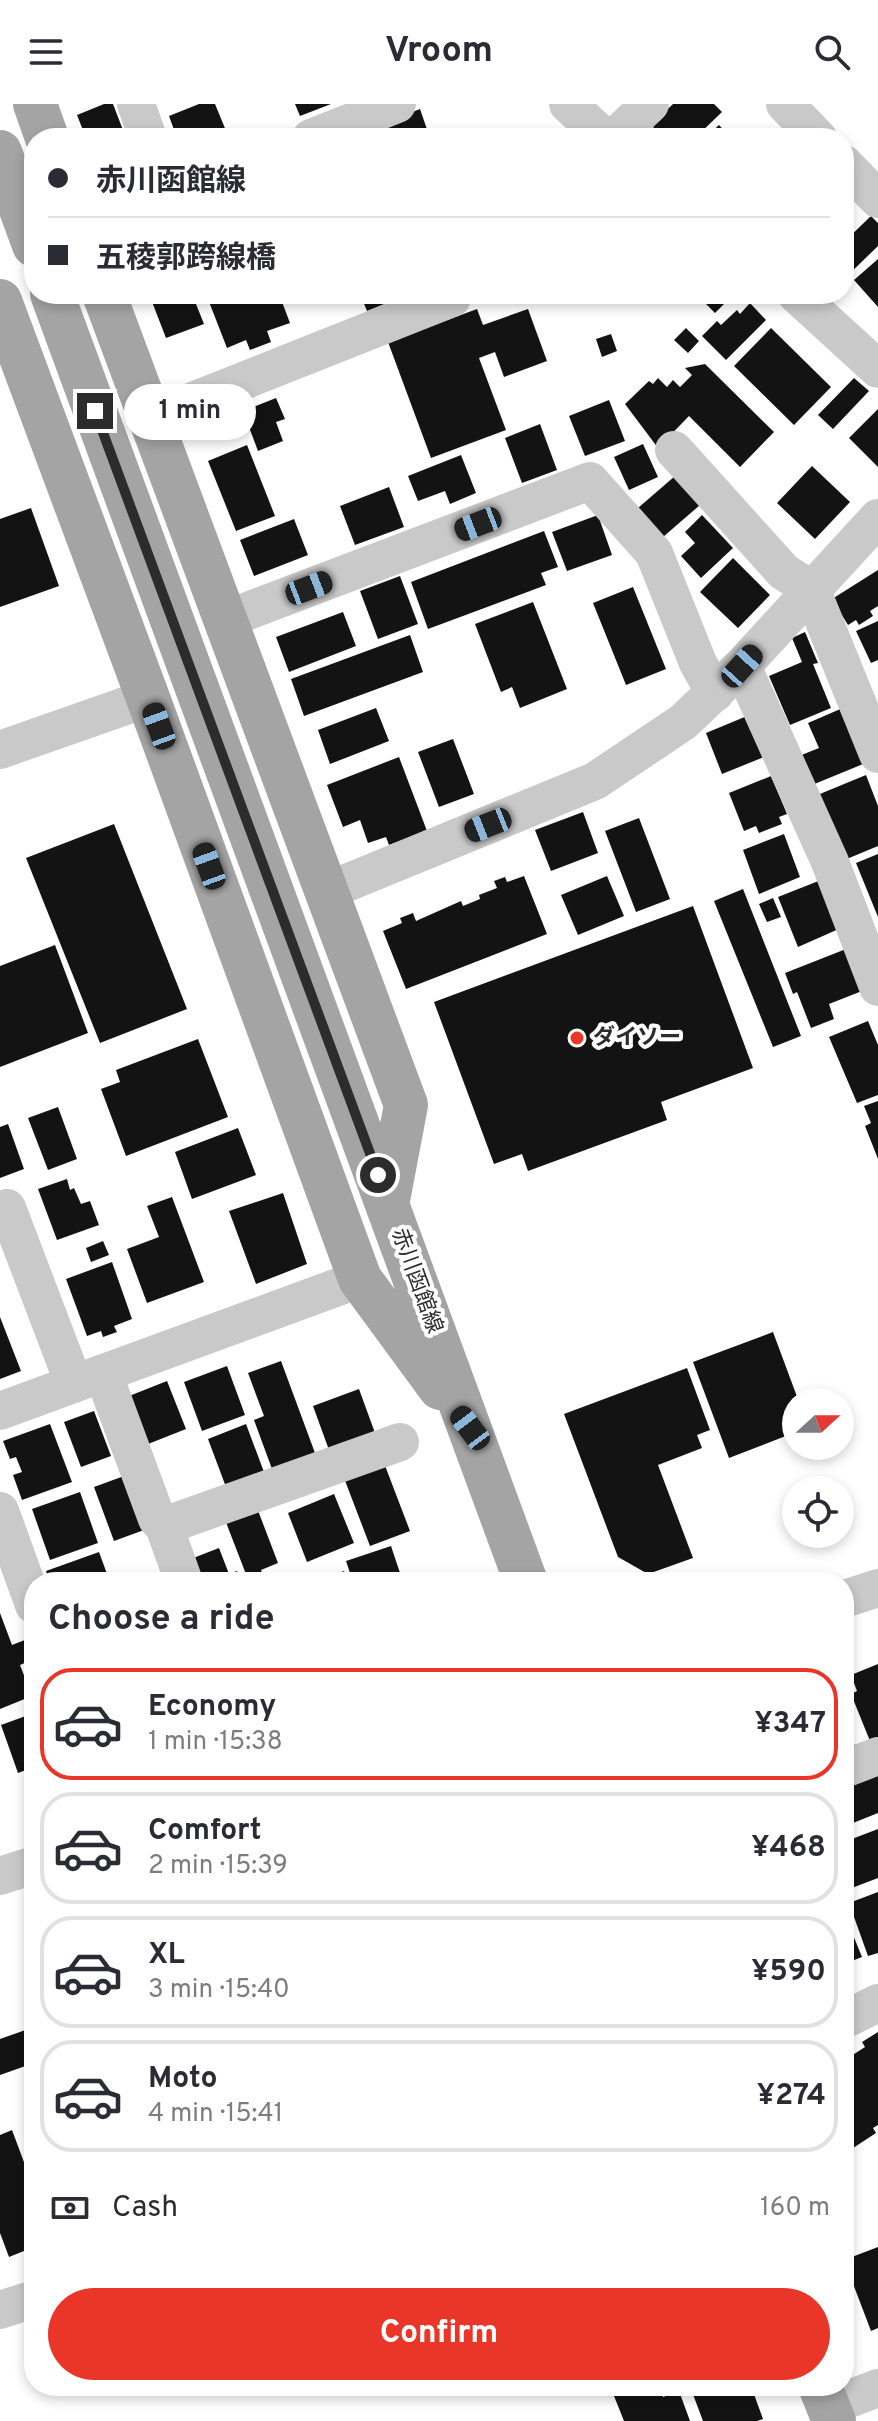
<!DOCTYPE html>
<html lang="en">
<head>
<meta charset="utf-8">
<style>
	:root { --surface:#fff; --page:#f7f7f7; --text:#2b2b33; --muted:#7c7c81; --line:#e1e1e2; --accent:#ea3628 }
	body { margin:0; font-family:Overpass,"Noto Sans JP",sans-serif; background:var(--page); color:var(--text); height:100vh; display:flex; flex-direction:column; font-size:30px; white-space:nowrap }
	* { box-sizing:border-box; margin:0 }
	p { font-size:26px; color:var(--muted) }
	.icon { flex:none; width:44px; height:44px; fill:none; stroke:currentColor; stroke-width:2; stroke-linecap:round; stroke-linejoin:round }
	.map { position:relative; flex:1; overflow:hidden }
	.details { position:absolute; left:24px; top:1468px; width:830px; height:824px; display:flex; flex-direction:column; background:var(--surface); border-radius:32px; box-shadow:0 4px 12px #0003 }
	.details>* { flex:none }
	.top-card { position:absolute; left:24px; top:24px; width:830px; height:176px; border-radius:32px; box-shadow:0 4px 12px #0003; display:grid; align-content:center; height:176px; padding:0 24px; background:var(--surface) }
	.needle { width:52px; rotate:69deg }
	.buttons { position:absolute; left:782px; top:1284px; display:grid; gap:16px }
	.buttons a { display:grid; place-items:center; width:72px; height:72px; border-radius:50%; background:var(--surface); box-shadow:0 4px 12px #0003; font-size:40px }
	.end { position:absolute; width:36px; height:36px; margin:-18px; border:10px solid #2c2c2c; background:#fff; box-shadow:0 0 0 4px #fff }
	.from { border-radius:50% }
	.bubble { position:absolute; height:56px; border-radius:28px; background:var(--surface); box-shadow:0 4px 12px #0003; font-size:26px; font-weight:700; line-height:56px; text-align:center }
	.car { position:absolute; width:24px; height:48px; margin:-24px -12px; border-radius:10px; box-shadow:0 0 6px 2px #0007; background:linear-gradient(#222 24%,#8ab4d8 0 40%,#222 0 76%,#8ab4d8 0 86%,#222 0) }
	.top-card b { display:flex; align-items:center; gap:28px; height:76px; font-size:30px }
	.top-card b+b { border-top:2px solid var(--line) }
	.top-card i { width:20px; height:20px; background:var(--text) }
	ul { padding:0; list-style:none }
	li { display:flex; align-items:center; gap:24px; height:112px; margin:0 16px 12px; padding:0 8px; border:4px solid var(--line); border-radius:32px }
	li div { flex:1 }
	li b { display:block; font-size:30px }
	li em { font-style:normal; font-weight:700 }
	li.selected { border-color:var(--accent) }
	li>.icon { width:72px; height:72px; stroke-width:1.5 }
	h2 { padding:0 24px; font-size:36px; line-height:96px }
	.pay { display:flex; align-items:center; gap:20px; height:88px; padding:0 24px; font-size:30px }
	.pay p { margin-inline-start:auto }
	.primary-button { display:flex; gap:16px; margin-top:auto; padding:16px 24px }
	.primary-button a { flex:1; height:92px; border-radius:48px; background:var(--accent); color:#fff; font-size:32px; font-weight:700; line-height:92px; text-align:center }
	header { display:flex; justify-content:space-between; align-items:center; height:104px; padding:0 24px; background:var(--surface); font-size:36px; font-weight:700 }
	.map>svg:first-child { display:block }
	.building { fill:#131313 }
	.lines { fill:none; stroke-linecap:round; stroke-linejoin:round }
	.minor { stroke:#c9c9c9; stroke-width:38 }
	.major { stroke:#a4a4a4; stroke-width:44 }
	.route { stroke:#2c2c2c; stroke-width:10 }
	.poi-dot { fill:#ea3628; stroke:#fff; stroke-width:3 }
	.labels { text-anchor:middle; dominant-baseline:central; stroke-width:8; stroke-linejoin:round; paint-order:stroke }
	.poi-label { font-size:22px; font-weight:bold; fill:#2c2c2c; stroke:#fff; text-anchor:start }
	.street-label { font-size:22px; fill:#2c2c2c; stroke:#fff }
</style>
</head>
<body>
<header><svg class="icon" aria-label="menu" viewBox="0 0 24 24"><path d="M4 6h16M4 12h16M4 18h16"/></svg>Vroom<svg class="icon" aria-label="search" viewBox="0 0 24 24"><circle cx="10" cy="10" r="6"/><path d="M15 15l6 6"/></svg></header>
<div class="map">
<svg width="878" height="2317" viewBox="0 0 878 2317">
	<rect width="100%" height="100%" fill="#fff"/>
	<path class="building" d="M104,0H113L126,34H86L77,11Z
		M199,0H215L229,34H177L169,12Z
		M295,0H331L300,12Z
		M673,0H714L722,8L695,34H664L651,21Z
		M420,5L430,34H384L379,21Z
		M719,21L731,34H705Z
		M871,112L878,119V142L844,175V138Z
		M878,155V203L854,176Z
		M149,190H192L204,220L166,234Z
		M206,190H279L290,219L267,227L271,238L250,246L246,236L227,244Z
		M360,190H409L367,207Z
		M696,190H734L715,209Z
		M750,199L766,216L726,256L702,232L717,217L721,221L737,206L740,210Z
		M477,205L483,221L528,205L547,257L504,273L495,248L479,254L506,326L431,354L388,238Z
		M686,224L699,237L688,249L674,236Z
		M771,224L831,283L794,321L734,262Z
		M611,230L617,247L602,253L596,235Z
		M705,260L774,328L740,363L689,312L658,344L625,300L649,277L653,280L658,274L667,283L673,276L680,283L692,271L685,264Z
		M854,274L869,287L833,325L818,311Z
		M276,294L285,315L276,318L283,337L258,347L243,307Z
		M609,296L625,337L585,352L569,312Z
		M878,305V363L849,334Z
		M540,320L557,366L522,379L505,334Z
		M643,340L658,373L629,386L614,353Z
		M247,341L275,412L236,427L208,357Z
		M461,351L476,389L450,400L445,387L418,397L408,372Z
		M812,362L850,398L815,435L777,399Z
		M675,372L700,401L663,433L638,404Z
		M389,383L404,423L355,441L340,402Z
		M31,404L59,482L0,503V415Z
		M598,411L612,451L567,467L552,428Z
		M702,411L733,444L701,474L681,452L695,439L685,428Z
		M294,415L308,451L254,472L240,436Z
		M544,427L558,463L541,469L546,481L428,525L411,478Z
		M733,454L770,491L738,524L700,488Z
		M878,466V502L870,507L873,512L859,521L856,516L848,521L832,495Z
		M400,472L418,520L378,535L360,487Z
		M633,483L666,565L626,581L593,499Z
		M533,498L567,585L520,604L512,583L501,588L475,520Z
		M343,508L356,542L289,568L276,533Z
		M878,517V556L871,559L856,527Z
		M805,528L818,559L813,560L831,604L790,621L769,572L802,558L792,534Z
		M410,531L423,568L304,612L291,575Z
		M845,603L868,658L812,681L799,652L819,644L808,619Z
		M376,604L389,637L330,660L318,626Z
		M747,612L764,653L722,670L706,629Z
		M453,635L474,690L439,703L418,648Z
		M399,653L427,727L389,741L386,733L368,739L360,716L343,723L327,681Z
		M866,671L878,702V742L842,757L815,692Z
		M771,672L787,710L779,713L782,720L759,729L756,722L744,727L729,689Z
		M583,708L598,749L551,767L535,726Z
		M639,714L670,795L636,808L605,727Z
		M114,720L187,905L100,939L26,754Z
		M784,730L800,773L759,790L743,746Z
		M878,750V813L856,759Z
		M524,772L547,830L406,885L383,827L402,819L400,814L413,809L416,817L461,797L463,802L480,795L479,791L497,784L494,777L505,773L507,778Z
		M607,772L624,812L578,831L561,791Z
		M821,776L841,824L798,843L778,793Z
		M743,785L801,932L773,943L714,797Z
		M773,794L781,813L767,818L759,800Z
		M693,802L753,964L661,998L667,1016L528,1067L522,1050L494,1060L434,898Z
		M55,841L88,929L0,963V862Z
		M846,845L862,887L829,900L834,915L811,924L797,888L793,890L785,869Z
		M868,917L878,941V991L857,999L829,933Z
		M198,935L228,1013L126,1052L101,985L120,978L116,966Z
		M878,997V1055L865,1022L871,1019L864,1002Z
		M58,1003L77,1055L48,1066L28,1014Z
		M8,1020L24,1065L0,1074V1023Z
		M238,1024L256,1071L192,1095L175,1048Z
		M67,1075L70,1086L74,1084L81,1100L90,1097L99,1121L57,1136L38,1085Z
		M283,1089L307,1160L256,1180L229,1107Z
		M172,1093L204,1178L147,1199L127,1145L159,1133L147,1102Z
		M103,1137L109,1151L91,1158L86,1144Z
		M112,1158L132,1215L114,1222L117,1228L103,1233L101,1227L87,1232L66,1175Z
		M0,1213L21,1267L0,1275Z
		M773,1228L799,1298H796V1328L729,1354L693,1258Z
		M281,1257L315,1349L272,1365L254,1316L264,1312L248,1269Z
		M227,1262L245,1311L202,1327L184,1278Z
		M687,1264L710,1326L697,1331L702,1344L658,1361L693,1454L648,1470L618,1453L564,1310Z
		M167,1277L186,1325L143,1342L124,1294Z
		M359,1285L375,1329L329,1346L313,1302Z
		M94,1307L111,1352L81,1363L64,1318Z
		M50,1320L72,1378L22,1396L13,1371L22,1368L16,1353L10,1355L3,1337Z
		M246,1320L264,1368L226,1383L208,1335Z
		M384,1359L410,1427L370,1442L344,1374Z
		M124,1372L144,1426L114,1437L94,1383Z
		M80,1388L98,1439L50,1456L32,1405Z
		M334,1390L354,1439L307,1458L288,1409Z
		M254,1396L278,1459L261,1466L264,1475L249,1478L222,1408Z
		M391,1442L401,1472L384,1478H353L346,1457Z
		M219,1444L229,1470L237,1467L241,1478H196L188,1456Z
		M99,1448L110,1478H50L46,1467Z
		M344,1467L348,1478H315Z
		M0,1509L12,1541L30,1534L34,1544V1555L20,1561L32,1592L0,1605Z
		M878,1560V1634L870,1637L851,1590L857,1587L851,1571Z
		M34,1609V1663L18,1669L1,1621Z
		M844,1614L855,1642L844,1647Z
		M878,1663V1709L848,1721L844,1711V1676Z
		M878,1725V1774L844,1787V1738Z
		M878,1788V1849L868,1852L849,1799Z
		M844,1809L862,1853L844,1860Z
		M34,1923V1959L0,1971V1935Z
		M878,1928V2021L873,2024L876,2029L844,2050V1948L848,1954L865,1943L862,1938Z
		M12,2026L34,2085V2143L9,2153L0,2129V2031Z
		M878,2143V2224L871,2227L844,2156Z
		M610,2282H659L663,2293L679,2287L690,2317H624Z
		M698,2282H751L763,2315L757,2317H703L691,2285Z"/>
	<g class="lines">
		<path class="minor" d="M136,0L148,34
			M568,0L605,34
			M785,0L818,34
			M311,34L397,0
			M614,34L650,0
			M844,60L878,95
			M796,190L878,265
			M150,314L452,194
			M674,346L784,468L811,485L878,650
			M224,516L590,377L654,449L698,559L715,589
			M742,562L830,758L878,883
			M0,646L148,594
			M327,787L595,677L683,618L742,562L878,414
			M0,1107L7,1104L74,1280
			M103,1269L157,1415L164,1422
			M0,1307L360,1175
			M0,1407L34,1501
			M184,1478L164,1422L400,1338
			M844,1495L878,1484
			M844,1665L878,1652
			M0,1772L34,1761
			M844,1916L878,1899
			M0,2206L34,2195
			M828,2303L878,2284"/>
		<path class="major" d="M35,0L47,34
			M0,48L34,141
			M52,190L526,1478
			M104,190L406,1001L388,1096
			M0,197L148,594L360,1175L440,1284
			M820,2282L834,2317"/>
	</g>
	<g class="lines">
		<path class="route" d="M95,307L378,1071"/>
	</g>
	<circle class="poi-dot" cx="577" cy="934" r="8"/>
	<g class="labels">
		<g class="poi-label">
			<text x="593" y="934">ダイソー</text>
		</g>
		<g class="street-label">
			<text transform="translate(416 1177) rotate(70)">赤川函館線</text>
		</g>
	</g>
</svg>
<div class="buttons">
<a><svg class="needle" viewBox="-14 -14 28 28"><path d="M0-13l5 13h-10z" fill="#e53935"/><path d="M0 13l5-13h-10z" fill="#7c7c81"/></svg></a>
<a><svg class="icon" aria-label="locate" viewBox="0 0 24 24"><circle cx="12" cy="12" r="6"/><path d="M12 2v4M12 18v4M2 12h4M18 12h4"/></svg></a>
</div>
<i class="end from" style="left:378px;top:1071px"></i>
<i class="end" style="left:95px;top:307px"></i>
<div class="bubble" style="left:124px;top:280px;width:132px">1 min</div>
<i class="car" style="left:478px;top:420px;rotate:249deg"></i>
<i class="car" style="left:309px;top:484px;rotate:69deg"></i>
<i class="car" style="left:742px;top:562px;rotate:42deg"></i>
<i class="car" style="left:159px;top:622px;rotate:340deg"></i>
<i class="car" style="left:488px;top:721px;rotate:248deg"></i>
<i class="car" style="left:209px;top:762px;rotate:340deg"></i>
<i class="car" style="left:470px;top:1324px;rotate:323deg"></i>
<div class="top-card">
<b><i class="from"></i>赤川函館線</b>
<b><i></i>五稜郭跨線橋</b>
</div>
<section class="details">
<h2>Choose a ride</h2>
<ul>
<li class="selected"><svg class="icon" aria-label="car" viewBox="0 0 24 24"><path d="M5 17H2v-5l4-1 3-4h7l3 4 3 1v5h-3M9 17h6M6 11h13"/><circle cx="7" cy="17" r="2"/><circle cx="17" cy="17" r="2"/></svg><div><b>Economy</b><p>1 min · 15:38</p></div><em>¥347</em></li>
<li><svg class="icon" aria-label="car" viewBox="0 0 24 24"><path d="M5 17H2v-5l4-1 3-4h7l3 4 3 1v5h-3M9 17h6M6 11h13"/><circle cx="7" cy="17" r="2"/><circle cx="17" cy="17" r="2"/></svg><div><b>Comfort</b><p>2 min · 15:39</p></div><em>¥468</em></li>
<li><svg class="icon" aria-label="car" viewBox="0 0 24 24"><path d="M5 17H2v-5l4-1 3-4h7l3 4 3 1v5h-3M9 17h6M6 11h13"/><circle cx="7" cy="17" r="2"/><circle cx="17" cy="17" r="2"/></svg><div><b>XL</b><p>3 min · 15:40</p></div><em>¥590</em></li>
<li><svg class="icon" aria-label="car" viewBox="0 0 24 24"><path d="M5 17H2v-5l4-1 3-4h7l3 4 3 1v5h-3M9 17h6M6 11h13"/><circle cx="7" cy="17" r="2"/><circle cx="17" cy="17" r="2"/></svg><div><b>Moto</b><p>4 min · 15:41</p></div><em>¥274</em></li>
</ul>
<div class="pay"><svg class="icon" aria-label="cash" viewBox="0 0 24 24"><path d="M3 7h18v10H3z"/><circle cx="12" cy="12" r="2"/></svg>Cash<p>160 m</p></div>
<div class="primary-button"><a>Confirm</a></div>
</section>
</div>
</body>
</html>
